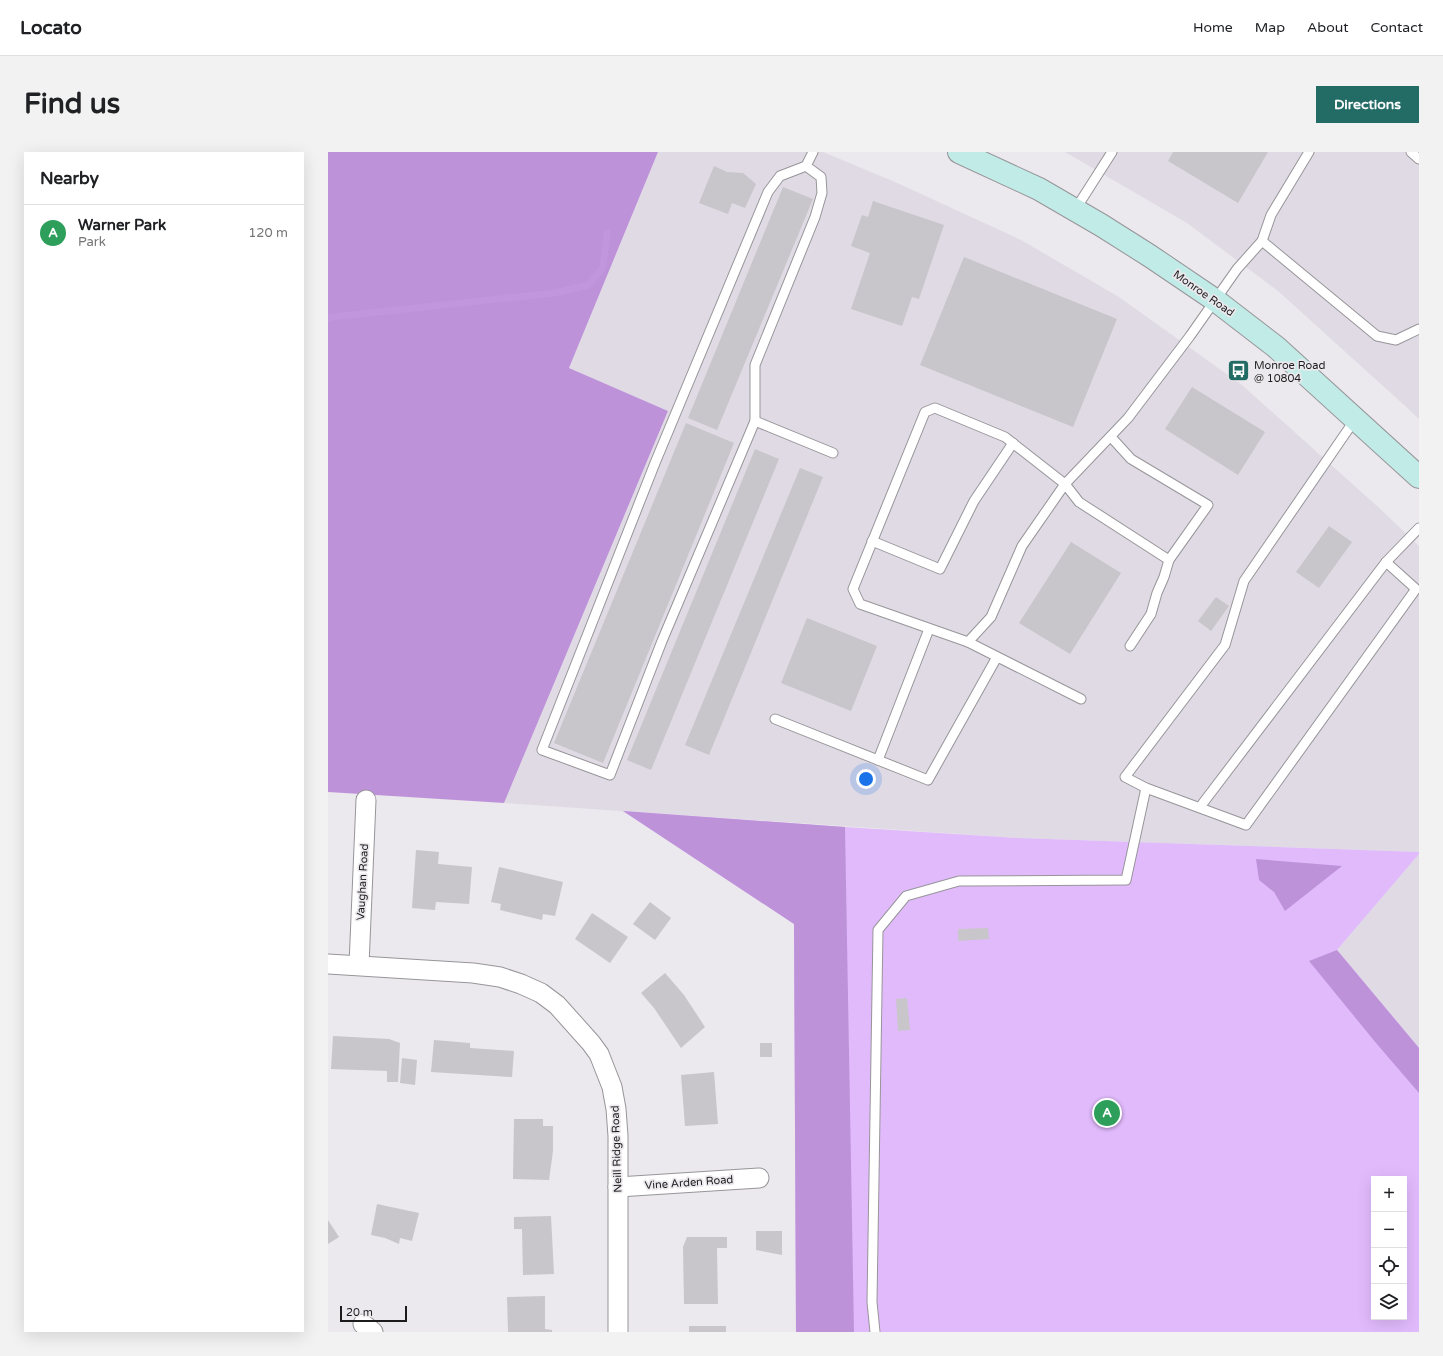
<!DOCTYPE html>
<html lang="en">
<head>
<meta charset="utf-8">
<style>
	:root { --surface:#fff; --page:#f2f2f2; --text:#202124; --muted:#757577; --line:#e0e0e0; --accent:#236c65 }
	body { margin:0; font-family:"Varela Round",sans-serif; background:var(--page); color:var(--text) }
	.controls { position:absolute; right:12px; bottom:12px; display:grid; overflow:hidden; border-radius:0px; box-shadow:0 4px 16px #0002 }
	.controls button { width:36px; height:36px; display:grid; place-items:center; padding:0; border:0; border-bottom:1px solid var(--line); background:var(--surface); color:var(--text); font:20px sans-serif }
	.scale { position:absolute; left:12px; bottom:10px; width:67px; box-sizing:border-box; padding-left:4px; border:2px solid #1d1c1d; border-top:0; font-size:11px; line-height:14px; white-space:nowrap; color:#1d1c1d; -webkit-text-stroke:3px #ebe9ed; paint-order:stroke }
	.you { position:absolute; left:538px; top:627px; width:14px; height:14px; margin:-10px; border:3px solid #fff; border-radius:50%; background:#1a73e8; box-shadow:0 0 0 6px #1a73e833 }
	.badge { display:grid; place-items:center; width:26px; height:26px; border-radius:50%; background:var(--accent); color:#fff; font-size:13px; font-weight:700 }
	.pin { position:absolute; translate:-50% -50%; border:2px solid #fff; box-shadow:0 1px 4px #0006 }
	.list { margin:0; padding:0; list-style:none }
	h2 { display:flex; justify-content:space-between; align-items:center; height:52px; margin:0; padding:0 16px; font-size:17px }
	h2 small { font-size:13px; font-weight:400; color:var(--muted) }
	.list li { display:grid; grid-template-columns:26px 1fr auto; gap:12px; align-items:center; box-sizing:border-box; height:56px; padding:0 16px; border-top:1px solid var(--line) }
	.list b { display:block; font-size:15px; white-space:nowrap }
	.list p { margin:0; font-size:13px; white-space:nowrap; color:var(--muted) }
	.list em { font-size:13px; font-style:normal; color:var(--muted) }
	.icon { flex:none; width:22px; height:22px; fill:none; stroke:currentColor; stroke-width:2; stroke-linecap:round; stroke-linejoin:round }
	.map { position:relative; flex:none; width:1091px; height:1180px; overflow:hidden; border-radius:0px }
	header { display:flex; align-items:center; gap:24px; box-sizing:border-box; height:56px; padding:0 20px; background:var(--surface); border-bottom:1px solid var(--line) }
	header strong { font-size:19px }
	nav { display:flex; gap:22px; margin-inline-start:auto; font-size:14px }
	.intro { display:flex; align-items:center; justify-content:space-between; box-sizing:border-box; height:96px; padding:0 24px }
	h1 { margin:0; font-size:28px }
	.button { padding:10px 18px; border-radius:0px; background:var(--accent); color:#fff; font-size:14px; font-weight:700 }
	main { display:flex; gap:24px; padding:0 24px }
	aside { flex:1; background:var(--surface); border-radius:0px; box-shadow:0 4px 16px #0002 }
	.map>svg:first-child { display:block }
	.built { fill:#e0dae5 }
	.green { fill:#e1bafc; fill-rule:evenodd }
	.forest { fill:#bd92d9 }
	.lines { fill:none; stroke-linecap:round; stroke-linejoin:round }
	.stream { stroke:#c196dd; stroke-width:7 }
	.building { fill:#c8c6ca }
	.service-casing { stroke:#979599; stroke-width:11 }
	.minor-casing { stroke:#979599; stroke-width:21 }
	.secondary-casing { stroke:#979599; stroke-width:24 }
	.service { stroke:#fff; stroke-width:9 }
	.minor { stroke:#fff; stroke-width:19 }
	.secondary { stroke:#c1ebe7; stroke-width:22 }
	.labels { text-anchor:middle; stroke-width:3.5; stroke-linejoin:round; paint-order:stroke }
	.street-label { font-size:11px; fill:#1d1c1d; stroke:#ebe9ed }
	.poi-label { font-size:11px; fill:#1d1c1d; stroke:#ebe9ed; text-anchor:start }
</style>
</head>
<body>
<header>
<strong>Locato</strong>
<nav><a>Home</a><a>Map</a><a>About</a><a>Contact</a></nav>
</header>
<div class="intro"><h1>Find us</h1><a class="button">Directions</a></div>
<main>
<aside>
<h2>Nearby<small></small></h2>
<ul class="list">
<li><span class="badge" style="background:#2e9e5b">A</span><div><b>Warner Park</b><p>Park</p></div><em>120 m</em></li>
</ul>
</aside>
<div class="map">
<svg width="1091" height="1180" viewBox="0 0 1091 1180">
	<rect width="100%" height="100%" fill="#ebe9ed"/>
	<g class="built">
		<path d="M330,0h165l72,30 126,58 98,57 123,88 135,121 42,40v306l-401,-14 -514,-35 164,-392 -99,-43z"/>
		<path d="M737,0h354v267l-15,-14 -126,-114 -91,-68z"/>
		<path d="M1091,702v194l-82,-98z"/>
	</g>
	<path class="green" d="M295,659l222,16 173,11 401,14v2l-82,96 82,98v284h-623l-2,-408zM1046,1027h30v138h-30z"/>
	<g class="forest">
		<path d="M0,0h330l-89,216 99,43 -164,392 -176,-11z"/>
		<path d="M295,659l222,16 9,505h-58l-2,-408z"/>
		<path d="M928,707l86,7 -57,45 -11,-19 -15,-12z"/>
		<path d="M1009,798l82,98v45l-43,-50 -67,-82z"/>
	</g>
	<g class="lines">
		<path class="stream" d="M0,167l4,-2 223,-24 33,-8 15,-18 4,-34"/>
	</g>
	<g class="building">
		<path d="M845,0h95l-30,51 -70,-42z"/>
		<path d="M386,14l13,6 16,1 13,11 -11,24 -13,-5 -4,11 -29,-11z"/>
		<path d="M455,35l30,12 -96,231 -29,-12z"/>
		<path d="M545,49l71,24 -25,74 -7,-2 -10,29 -51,-17 19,-56 -19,-7 11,-31 6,2z"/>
		<path d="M636,105l153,62 -44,108 -153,-62z"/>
		<path d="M864,235l73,45 -27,43 -73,-46z"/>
		<path d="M358,271l48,20 -131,320 -49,-20z"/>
		<path d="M427,297l24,10 -128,311 -24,-10z"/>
		<path d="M472,316l23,9 -114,278 -24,-10z"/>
		<path d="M1001,374l23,16 -33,46 -23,-16z"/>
		<path d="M743,390l50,31 -51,81 -51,-31z"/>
		<path d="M888,445l13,9 -18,25 -13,-10z"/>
		<path d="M479,466l70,28 -26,65 -70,-28z"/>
		<path d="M88,698l23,2 -1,12 34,3 -3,37 -33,-2 -1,8 -23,-2z"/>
		<path d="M171,715l64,15 -8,34 -12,-2 -1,6 -42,-10 1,-6 -10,-2z"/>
		<path d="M322,750l21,16 -16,22 -22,-16z"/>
		<path d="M264,761l36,24 -18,26 -35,-24z"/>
		<path d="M660,776l1,11 -31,2v-12z"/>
		<path d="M337,821l19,22 21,32 -24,21 -27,-40 -13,-15z"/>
		<path d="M579,846l3,32 -12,1 -2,-32z"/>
		<path d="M5,884l56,3 11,4 -2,39h-11v-11l-56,-2z"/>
		<path d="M106,888l36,3v5l44,3 -2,26 -81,-5z"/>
		<rect x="432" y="891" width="12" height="14"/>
		<path d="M74,906l15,2 -2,25 -15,-2z"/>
		<path d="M386,920l4,52 -33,2 -4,-51z"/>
		<path d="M186,967h29v7h10v25l-4,29 -36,-1z"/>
		<path d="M49,1052l42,9 -7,28 -12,-3 -1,6 -14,-6 -14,-3z"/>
		<path d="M223,1064l3,58 -31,1 -1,-46h-8v-12z"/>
		<path d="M0,1068l11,17 -11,7z"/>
		<path d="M428,1079h26v24l-26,-5z"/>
		<path d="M359,1085h40v11h-10l1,56h-34l-1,-57z"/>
		<path d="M217,1144v33l7,1v2h-44l-1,-35z"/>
		<rect x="361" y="1174" width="37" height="6"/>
	</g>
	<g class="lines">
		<defs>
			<g id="service">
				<path d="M485,0l-7,14 15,11 1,16 -7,24 -60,148v56l78,32"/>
				<path d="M1083,0l8,7"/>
				<path d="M747,58l37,-58"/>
				<path d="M934,89l115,95 19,4 23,-11"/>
				<path d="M1028,266l-112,163 -19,64 -100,132 21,11 100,37 170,-236 -30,-27 33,-34"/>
				<path d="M427,269l-93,220 -52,134 -68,-25 113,-287 113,-271 12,-16 26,-10"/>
				<path d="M783,285l20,22 77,46 -39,55 -5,17 -7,16 -6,21 -21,32"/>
				<path d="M544,389l68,28 34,-68 39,-58"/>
				<path d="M841,408l-90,-58 -14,-18 -60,-47 -70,-29 -10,4 -72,177 7,15 108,38 23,-25 31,-71 43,-62 63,-66 62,-82 47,-67 25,-28 9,-26 38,-63"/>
				<path d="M640,490l113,57"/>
				<path d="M447,567l153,61 69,-123"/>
				<path d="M550,608l51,-131"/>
				<path d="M872,655l186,-245"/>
				<path d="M547,1180l-3,-30 6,-372 28,-34 53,-15 167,-1 20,-92"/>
			</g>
			<g id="minor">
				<path d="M0,812l145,9 27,4 21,7 20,9 16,12 34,38 8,11 13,33 4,22 2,27v196"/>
				<path d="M31,813l7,-165"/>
				<path d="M290,1035l141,-9"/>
				<path d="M35,1172l10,8"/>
			</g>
			<path id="secondary" d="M631,0l80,37 62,36 49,31 65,44 61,47 143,130"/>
		</defs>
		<use href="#service" class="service-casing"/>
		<use href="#minor" class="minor-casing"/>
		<use href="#secondary" class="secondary-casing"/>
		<use href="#service" class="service"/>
		<use href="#minor" class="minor"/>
		<use href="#secondary" class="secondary"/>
	</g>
	<defs>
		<symbol id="bus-square" viewBox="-11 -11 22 22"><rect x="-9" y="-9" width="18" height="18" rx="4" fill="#236c65" stroke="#ebe9ed"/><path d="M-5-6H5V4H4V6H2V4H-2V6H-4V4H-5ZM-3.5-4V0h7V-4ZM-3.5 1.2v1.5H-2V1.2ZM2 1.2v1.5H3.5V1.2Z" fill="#fff"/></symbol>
	</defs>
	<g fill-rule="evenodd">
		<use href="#bus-square" x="898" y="206" width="25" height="25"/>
	</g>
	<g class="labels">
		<g class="street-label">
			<text transform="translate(876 141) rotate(35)" y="4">Monroe Road</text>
			<text transform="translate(34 730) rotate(-87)" y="4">Vaughan Road</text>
			<text transform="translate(288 997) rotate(-92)" y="4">Neill Ridge Road</text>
			<text transform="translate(361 1030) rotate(-4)" y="4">Vine Arden Road</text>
		</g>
		<g class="poi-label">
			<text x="926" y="217">Monroe Road<tspan x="926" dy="13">@ 10804</tspan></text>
		</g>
	</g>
</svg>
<div class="controls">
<button>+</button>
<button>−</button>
<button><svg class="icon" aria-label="locate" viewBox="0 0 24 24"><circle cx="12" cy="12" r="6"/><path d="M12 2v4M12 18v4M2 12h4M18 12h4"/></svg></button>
<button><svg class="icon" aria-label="layers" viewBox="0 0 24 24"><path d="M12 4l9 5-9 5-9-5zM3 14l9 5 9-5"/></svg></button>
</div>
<div class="scale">20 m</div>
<div class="you"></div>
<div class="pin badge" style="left:779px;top:961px;background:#2e9e5b">A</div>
</div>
</main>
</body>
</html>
